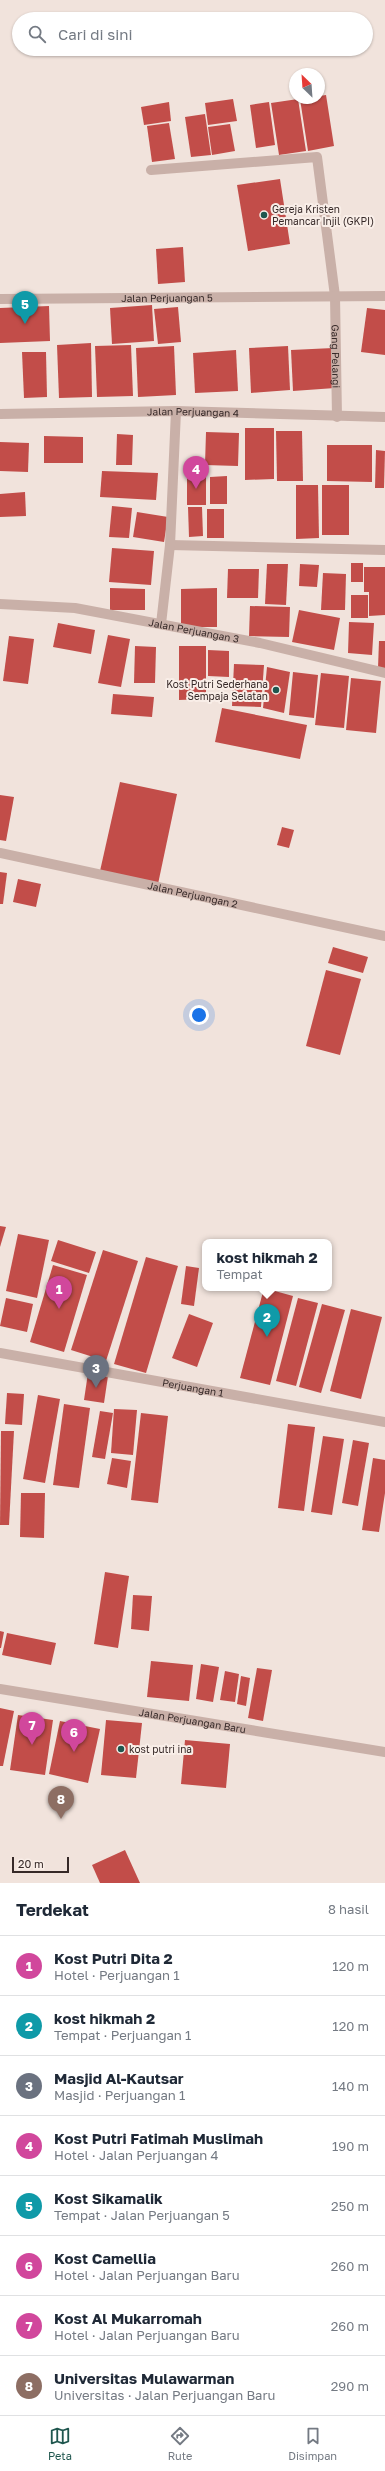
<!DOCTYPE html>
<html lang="id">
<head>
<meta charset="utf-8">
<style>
	:root { --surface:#fff; --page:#f2f2f3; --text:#1f2937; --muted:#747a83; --line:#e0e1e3; --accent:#1f564e }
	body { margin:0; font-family:"Golos Text",sans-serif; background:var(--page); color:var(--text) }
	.compass { position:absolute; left:289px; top:68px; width:36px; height:36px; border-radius:50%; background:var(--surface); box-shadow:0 1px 3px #0004; rotate:335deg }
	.scale { position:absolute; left:12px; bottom:10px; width:57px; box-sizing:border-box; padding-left:4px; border:2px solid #362928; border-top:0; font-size:11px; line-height:14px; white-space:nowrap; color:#362928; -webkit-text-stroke:3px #f9eee8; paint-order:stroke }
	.you { position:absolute; left:199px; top:1015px; width:14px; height:14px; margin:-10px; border:3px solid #fff; border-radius:50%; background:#1a73e8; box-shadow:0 0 0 6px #1a73e833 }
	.badge { display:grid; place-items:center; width:26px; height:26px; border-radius:50%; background:var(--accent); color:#fff; font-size:13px; font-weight:700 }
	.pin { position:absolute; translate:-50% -33px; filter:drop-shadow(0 1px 2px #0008) }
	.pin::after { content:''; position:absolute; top:21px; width:14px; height:12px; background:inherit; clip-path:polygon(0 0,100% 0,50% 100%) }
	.popup { position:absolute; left:202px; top:1239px; width:130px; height:52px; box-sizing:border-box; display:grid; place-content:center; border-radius:8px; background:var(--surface); filter:drop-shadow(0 1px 3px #0005); font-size:13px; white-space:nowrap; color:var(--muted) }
	.popup b { font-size:15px; color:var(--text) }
	.popup::after { content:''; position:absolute; left:50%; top:100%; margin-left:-8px; border:8px solid transparent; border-top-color:var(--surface) }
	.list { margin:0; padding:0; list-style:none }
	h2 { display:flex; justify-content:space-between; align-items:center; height:52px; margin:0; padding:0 16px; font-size:17px }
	h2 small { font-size:13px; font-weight:400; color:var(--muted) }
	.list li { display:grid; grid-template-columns:26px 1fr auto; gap:12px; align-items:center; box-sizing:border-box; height:60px; padding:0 16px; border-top:1px solid var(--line) }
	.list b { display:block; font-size:15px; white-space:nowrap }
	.list p { margin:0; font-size:13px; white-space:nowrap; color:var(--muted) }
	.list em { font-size:13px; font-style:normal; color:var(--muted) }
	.icon { flex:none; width:22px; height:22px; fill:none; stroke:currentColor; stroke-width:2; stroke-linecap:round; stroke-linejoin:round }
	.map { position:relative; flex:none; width:385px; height:1883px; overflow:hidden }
	.search { position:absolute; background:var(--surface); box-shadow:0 1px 3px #0004; left:12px; right:12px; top:12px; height:44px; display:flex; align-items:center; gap:10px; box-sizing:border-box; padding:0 14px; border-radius:22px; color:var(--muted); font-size:15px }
	.sheet { height:532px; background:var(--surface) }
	nav { display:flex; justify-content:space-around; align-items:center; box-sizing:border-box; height:56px; border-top:1px solid var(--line); background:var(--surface); font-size:11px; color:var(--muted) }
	nav a { display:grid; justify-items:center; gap:2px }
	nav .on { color:var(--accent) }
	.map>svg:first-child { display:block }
	.building { fill:#c24d49 }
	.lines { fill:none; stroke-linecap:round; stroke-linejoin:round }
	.street { stroke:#c9b0a8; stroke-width:10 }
	.poi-dot { fill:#1f564e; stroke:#f9eee8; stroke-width:1.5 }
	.labels { text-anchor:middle; stroke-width:4; stroke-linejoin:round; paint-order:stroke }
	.poi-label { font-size:10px; fill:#362928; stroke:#f9eee8; text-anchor:start }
	.street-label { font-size:10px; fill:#362928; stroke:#f9eee8 }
</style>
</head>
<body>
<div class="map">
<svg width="385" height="1883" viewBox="0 0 385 1883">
	<rect width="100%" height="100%" fill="#f1e3dc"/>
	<g class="building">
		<path d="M326,95l8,51 -26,5 -8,-52z"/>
		<path d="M233,99l4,22 -29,4 -3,-22z"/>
		<path d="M298,99l8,52 -27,4 -8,-52z"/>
		<path d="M169,102l2,19 -27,4 -3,-18z"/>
		<path d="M269,102l6,43 -19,3 -6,-43z"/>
		<path d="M205,114l6,41 -20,2 -6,-40z"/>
		<path d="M169,123l6,36 -23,3 -5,-36z"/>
		<path d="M230,124l5,27 -23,4 -4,-28z"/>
		<path d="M280,179l10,65 -42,7 -11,-66z"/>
		<path d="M183,247l2,35 -27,2 -2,-35z"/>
		<path d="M152,305l2,36 -42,3 -2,-36z"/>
		<path d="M49,306l1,35 -50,2v-35z"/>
		<path d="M178,307l3,35 -23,2 -4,-35z"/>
		<path d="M367,308l18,2v45l-24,-3z"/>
		<path d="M91,343l1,54 -33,1 -2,-53z"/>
		<path d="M131,345l2,51 -36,1 -2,-51z"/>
		<path d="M174,346l2,49 -38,2 -2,-49z"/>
		<path d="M288,346l2,44 -39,3 -2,-45z"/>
		<path d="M333,348l2,40 -42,3 -2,-41z"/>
		<path d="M236,350l2,41 -43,2 -2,-40z"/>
		<path d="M22,352h24l1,45 -23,1z"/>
		<path d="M245,428h29v51l-29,1z"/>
		<path d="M276,431h26l1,50h-26z"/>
		<path d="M206,432l33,1 -1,33 -33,-1z"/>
		<path d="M117,434l16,1 -1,30h-16z"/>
		<path d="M44,436l39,1v26h-39z"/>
		<path d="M0,442l29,1 -1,29 -28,-1z"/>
		<path d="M327,445h45v37l-45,-1z"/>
		<path d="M376,450l9,1 -1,37h-9z"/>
		<path d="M102,471l56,2 -2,27 -56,-3z"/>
		<rect x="187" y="474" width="19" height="31"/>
		<path d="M227,476v28h-17v-27z"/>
		<path d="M296,485h22l1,53 -23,1z"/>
		<rect x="322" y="485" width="27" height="50"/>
		<path d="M25,492l1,24 -26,1v-23z"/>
		<path d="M112,506l20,2 -3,30 -20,-1z"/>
		<path d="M188,507h14l1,29 -14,1z"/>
		<rect x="207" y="509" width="17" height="29"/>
		<path d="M137,512l31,5 -4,25 -31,-5z"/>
		<path d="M112,548l42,3 -3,34 -42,-3z"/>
		<rect x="351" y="563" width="12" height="19"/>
		<path d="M267,564h21l-2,41 -21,-1z"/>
		<path d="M300,564l19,1 -2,22 -18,-1z"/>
		<path d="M364,567h21v48l-16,1v-24h-5z"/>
		<path d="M228,569h31l-1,29h-31z"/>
		<path d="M323,573l23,1 -1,36h-24z"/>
		<path d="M110,588l35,1v21h-35z"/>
		<path d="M217,588v39h-36v-38z"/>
		<rect x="351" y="595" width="17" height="23"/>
		<path d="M250,606l40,1 -1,30 -40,-1z"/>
		<path d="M299,610l41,8 -6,32 -42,-8z"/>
		<path d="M349,622l25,1 -2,32 -24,-2z"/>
		<path d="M58,623l37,7 -4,24 -38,-7z"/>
		<path d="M108,635l22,4 -9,48 -23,-4z"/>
		<path d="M9,636l25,3 -6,45 -25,-3z"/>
		<path d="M379,641h6v27h-7z"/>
		<path d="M135,646l21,1 -1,36h-21z"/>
		<path d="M179,646h27v53l-27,1z"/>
		<path d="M208,650l21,1v26l-21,-1z"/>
		<path d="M234,664l30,1 -3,42 -29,-1z"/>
		<path d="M267,667l23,5 -6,41 -21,-5z"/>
		<path d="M293,672l25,3 -4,43 -25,-3z"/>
		<path d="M321,673l28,3 -5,52 -29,-3z"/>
		<path d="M351,678l30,3 -5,52 -30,-3z"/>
		<path d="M113,694l41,3 -2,20 -41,-3z"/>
		<path d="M222,708l85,17 -7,34 -85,-17z"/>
		<path d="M120,782l57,12 -19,90 -58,-13z"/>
		<path d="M0,795l14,2 -8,44 -6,-1z"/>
		<path d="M282,827l12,3 -5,18 -12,-3z"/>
		<path d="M0,872l7,1 -4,31h-3z"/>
		<path d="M18,879l23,5 -5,23 -23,-5z"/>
		<path d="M333,947l35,10 -5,16 -35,-10z"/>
		<path d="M326,970l35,9 -21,76 -34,-9z"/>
		<path d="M0,1226l6,1 -6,20z"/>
		<path d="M18,1234l31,6 -12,58 -31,-7z"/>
		<path d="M58,1240l38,12 -7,21 -38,-12z"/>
		<path d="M103,1250l35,11 -32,100 -35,-11z"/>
		<path d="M146,1257l32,9 -32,107 -32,-9z"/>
		<path d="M53,1265l34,10 -23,77 -34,-10z"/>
		<path d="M186,1266l13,2 -5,38 -13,-2z"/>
		<path d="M264,1288l29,8 -23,89 -30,-7z"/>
		<path d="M6,1298l27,6 -6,28 -27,-6z"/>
		<path d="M298,1298l20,5 -22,83 -20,-5z"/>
		<path d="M322,1304l23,6 -24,83 -22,-6z"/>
		<path d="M351,1309l31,8 -21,82 -31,-8z"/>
		<path d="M189,1314l24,9 -16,44 -25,-9z"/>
		<path d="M88,1373l20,3 -4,27 -20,-3z"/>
		<path d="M7,1393l17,1 -2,31 -17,-1z"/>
		<path d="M38,1395l22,4 -15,84 -22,-4z"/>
		<path d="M64,1404l26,4 -11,80 -26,-3z"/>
		<path d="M114,1409l23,1 -4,45 -22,-2z"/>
		<path d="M100,1411l13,2 -8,46 -13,-2z"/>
		<path d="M141,1413l27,3 -10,87 -27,-3z"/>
		<path d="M288,1424l27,3 -11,84 -26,-3z"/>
		<path d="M1,1431h13l-5,94h-9z"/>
		<path d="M323,1436l21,3 -12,76 -21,-3z"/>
		<path d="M353,1440l16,3 -11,63 -16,-3z"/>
		<path d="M112,1458l19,3 -4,27 -20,-4z"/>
		<path d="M373,1458l12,2v33l-6,39 -17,-2z"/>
		<path d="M21,1493h24l-1,45 -24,-1z"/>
		<path d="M105,1572l24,4 -11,72 -24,-4z"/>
		<path d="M133,1595l19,1 -3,35 -18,-2z"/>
		<path d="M0,1631l4,1 -3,16h-1z"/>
		<path d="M7,1633l49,10 -5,22 -49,-10z"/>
		<path d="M151,1661l42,4 -4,36 -42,-4z"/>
		<path d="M201,1664l18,3 -6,35 -17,-3z"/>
		<path d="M257,1668l15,2 -9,51 -15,-3z"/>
		<path d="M225,1671l14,3 -4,28 -15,-2z"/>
		<path d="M241,1676l9,2 -4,28 -9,-2z"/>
		<path d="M0,1708l14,3 -11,55h-3z"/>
		<path d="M18,1715l35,5 -8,55 -35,-5z"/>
		<path d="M106,1720l36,3 -6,55 -35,-3z"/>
		<path d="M60,1721l40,8 -12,54 -39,-9z"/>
		<path d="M185,1740l45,4 -4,44 -45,-4z"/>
		<path d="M125,1850l15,33h-40l-8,-18z"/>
	</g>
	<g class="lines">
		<g class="street">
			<path id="s1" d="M151,170l166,-13 18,139 2,121"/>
			<path id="s2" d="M0,299l385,-3"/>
			<path id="s3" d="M0,414l176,-3 209,6"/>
			<path d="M170,545l215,5"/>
			<path id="s4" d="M0,604l75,4 185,35 125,30"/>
			<path d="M161,624l9,-79 6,-134"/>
			<path id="s5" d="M0,853l385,83"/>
			<path id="s6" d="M0,1353l385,69"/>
			<path id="s7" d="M0,1689l385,63"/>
		</g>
	</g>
	<g class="poi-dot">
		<circle cx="264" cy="215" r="4"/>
		<circle cx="276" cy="690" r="4"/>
		<circle cx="121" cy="1749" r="4"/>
	</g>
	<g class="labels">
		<g class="poi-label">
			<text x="272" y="213">Gereja Kristen<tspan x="272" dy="12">Pemancar Injil (GKPI)</tspan></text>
			<text x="268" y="688" text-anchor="end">Kost Putri Sederhana<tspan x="268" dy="12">Sempaja Selatan</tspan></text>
			<text x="129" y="1753">kost putri ina</text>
		</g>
		<g class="street-label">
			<text dy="4" stroke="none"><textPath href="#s2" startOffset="167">Jalan Perjuangan 5</textPath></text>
			<text dy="4" stroke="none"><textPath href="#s1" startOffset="367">Gang Pelangi</textPath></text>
			<text dy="4" stroke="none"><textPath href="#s3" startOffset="193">Jalan Perjuangan 4</textPath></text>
			<text dy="4" stroke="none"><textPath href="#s4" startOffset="196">Jalan Perjuangan 3</textPath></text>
			<text dy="4" stroke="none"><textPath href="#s5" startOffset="197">Jalan Perjuangan 2</textPath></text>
			<text dy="4" stroke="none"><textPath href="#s6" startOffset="196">Perjuangan 1</textPath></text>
			<text dy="4" stroke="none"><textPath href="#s7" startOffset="195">Jalan Perjuangan Baru</textPath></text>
		</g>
	</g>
</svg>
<svg class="compass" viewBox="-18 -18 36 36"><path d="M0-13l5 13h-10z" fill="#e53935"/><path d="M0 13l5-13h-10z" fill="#747a83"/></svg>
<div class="scale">20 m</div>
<div class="you"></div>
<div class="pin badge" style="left:59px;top:1309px;background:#d1479c">1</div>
<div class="pin badge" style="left:267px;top:1337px;background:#0f9aa8">2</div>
<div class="popup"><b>kost hikmah 2</b>Tempat</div>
<div class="pin badge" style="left:96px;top:1388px;background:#6b7280">3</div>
<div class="pin badge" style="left:196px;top:489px;background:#d1479c">4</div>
<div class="pin badge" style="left:25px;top:324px;background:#0f9aa8">5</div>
<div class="pin badge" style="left:74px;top:1752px;background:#d1479c">6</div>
<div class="pin badge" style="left:32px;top:1745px;background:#d1479c">7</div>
<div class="pin badge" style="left:61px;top:1819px;background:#8d6e63">8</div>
<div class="search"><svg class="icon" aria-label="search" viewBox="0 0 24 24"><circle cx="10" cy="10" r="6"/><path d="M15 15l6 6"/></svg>Cari di sini</div>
</div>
<section class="sheet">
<h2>Terdekat<small>8 hasil</small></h2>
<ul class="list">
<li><span class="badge" style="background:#d1479c">1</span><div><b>Kost Putri Dita 2</b><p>Hotel · Perjuangan 1</p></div><em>120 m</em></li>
<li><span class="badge" style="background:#0f9aa8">2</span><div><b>kost hikmah 2</b><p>Tempat · Perjuangan 1</p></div><em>120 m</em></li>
<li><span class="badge" style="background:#6b7280">3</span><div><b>Masjid Al-Kautsar</b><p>Masjid · Perjuangan 1</p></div><em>140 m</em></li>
<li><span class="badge" style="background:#d1479c">4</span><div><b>Kost Putri Fatimah Muslimah</b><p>Hotel · Jalan Perjuangan 4</p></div><em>190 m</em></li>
<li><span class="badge" style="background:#0f9aa8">5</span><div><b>Kost Sikamalik</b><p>Tempat · Jalan Perjuangan 5</p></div><em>250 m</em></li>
<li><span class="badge" style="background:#d1479c">6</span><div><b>Kost Camellia</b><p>Hotel · Jalan Perjuangan Baru</p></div><em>260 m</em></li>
<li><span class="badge" style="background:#d1479c">7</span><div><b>Kost Al Mukarromah</b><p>Hotel · Jalan Perjuangan Baru</p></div><em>260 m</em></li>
<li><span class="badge" style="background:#8d6e63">8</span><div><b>Universitas Mulawarman</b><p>Universitas · Jalan Perjuangan Baru</p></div><em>290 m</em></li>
</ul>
</section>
<nav>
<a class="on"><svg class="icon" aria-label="map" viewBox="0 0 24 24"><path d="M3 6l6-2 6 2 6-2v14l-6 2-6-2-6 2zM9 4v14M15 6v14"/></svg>Peta</a>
<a><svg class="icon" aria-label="directions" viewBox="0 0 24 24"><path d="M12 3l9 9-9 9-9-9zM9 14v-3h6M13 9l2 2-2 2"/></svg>Rute</a>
<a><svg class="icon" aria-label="saved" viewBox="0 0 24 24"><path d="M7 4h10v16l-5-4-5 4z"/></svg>Disimpan</a>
</nav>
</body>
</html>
